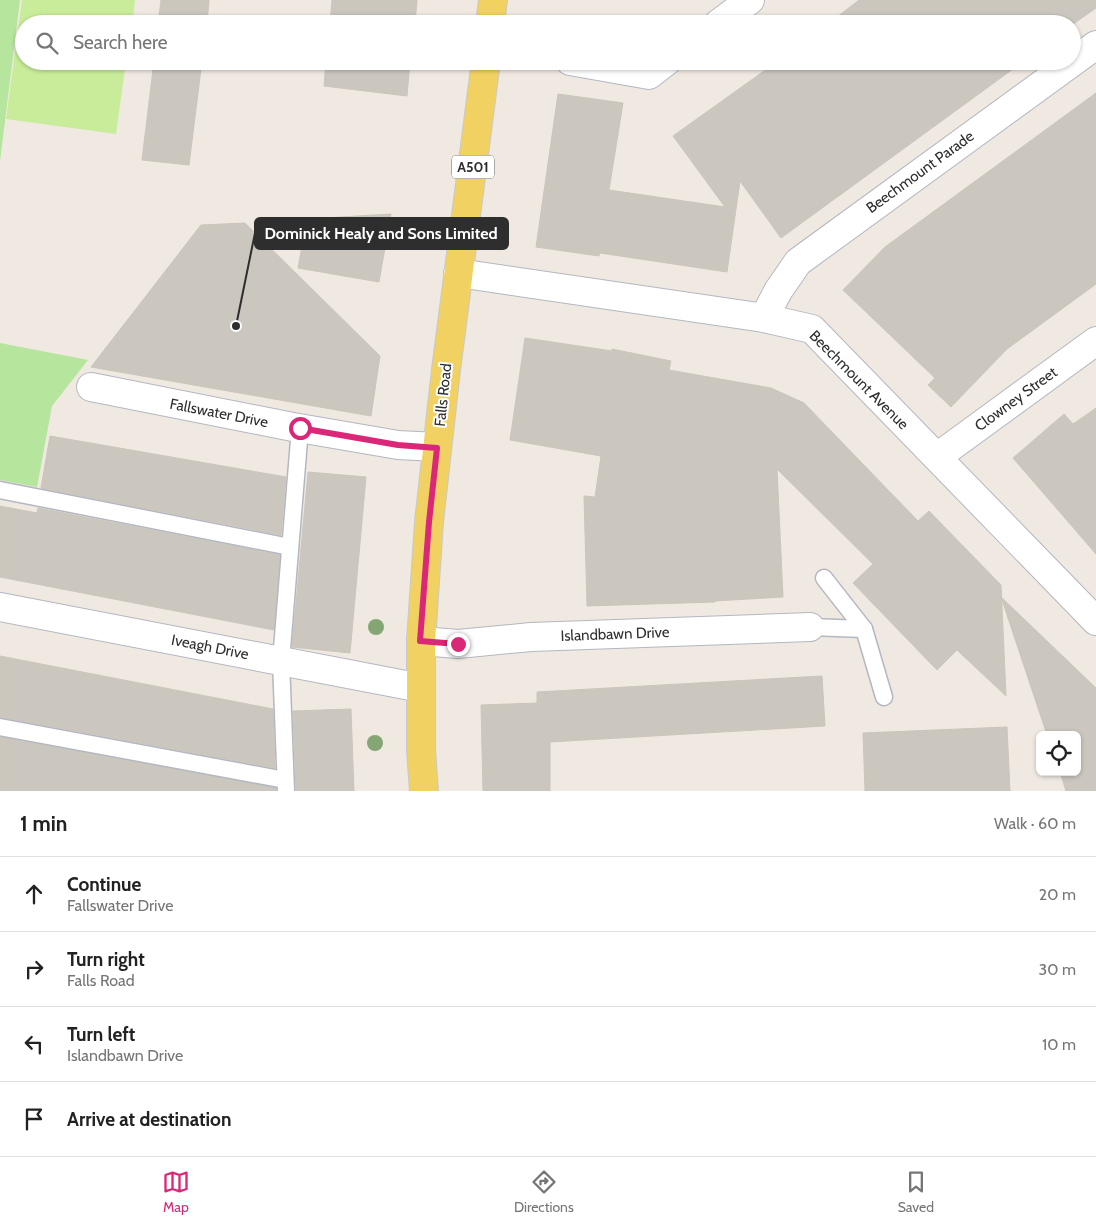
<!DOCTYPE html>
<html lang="en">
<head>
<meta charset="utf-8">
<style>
	:root { --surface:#fff; --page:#f6f6f6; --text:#222; --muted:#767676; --line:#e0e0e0; --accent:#db2777 }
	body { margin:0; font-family:Cabin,sans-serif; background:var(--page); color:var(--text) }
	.controls { position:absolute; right:15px; bottom:15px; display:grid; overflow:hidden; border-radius:8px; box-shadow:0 1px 4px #0004 }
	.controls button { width:45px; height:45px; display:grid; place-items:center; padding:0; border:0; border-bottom:1px solid var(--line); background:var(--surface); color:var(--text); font:25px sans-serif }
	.stop { position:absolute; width:15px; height:15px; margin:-11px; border:4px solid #db2777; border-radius:50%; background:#fff }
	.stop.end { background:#db2777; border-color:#fff; box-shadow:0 1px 5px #0008 }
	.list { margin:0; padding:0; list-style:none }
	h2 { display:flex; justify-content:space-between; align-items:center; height:65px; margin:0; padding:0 20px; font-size:21px }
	h2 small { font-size:16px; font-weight:400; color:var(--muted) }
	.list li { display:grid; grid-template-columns:32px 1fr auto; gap:15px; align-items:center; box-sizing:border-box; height:75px; padding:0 20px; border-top:1px solid var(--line) }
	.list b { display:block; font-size:19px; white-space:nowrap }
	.list p { margin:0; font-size:16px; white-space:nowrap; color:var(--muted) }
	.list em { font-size:16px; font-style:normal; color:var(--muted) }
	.icon { flex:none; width:28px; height:28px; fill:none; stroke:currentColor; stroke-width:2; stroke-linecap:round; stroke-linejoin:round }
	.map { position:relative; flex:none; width:1096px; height:791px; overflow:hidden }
	.search { position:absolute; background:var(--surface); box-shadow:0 1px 4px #0004; left:15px; right:15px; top:15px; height:55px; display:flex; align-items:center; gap:12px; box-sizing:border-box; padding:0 18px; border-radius:28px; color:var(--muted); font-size:19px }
	.sheet { height:365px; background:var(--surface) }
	nav { display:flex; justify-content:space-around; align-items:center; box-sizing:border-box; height:70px; border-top:1px solid var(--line); background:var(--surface); font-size:14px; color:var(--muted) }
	nav a { display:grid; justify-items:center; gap:2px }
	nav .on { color:var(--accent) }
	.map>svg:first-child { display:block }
	.green { fill:#b6e59e }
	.pitch { fill:#c9ec9a }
	.building { fill:#cbc7bf; stroke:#cbc5ba }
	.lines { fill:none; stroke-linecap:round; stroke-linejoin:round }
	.lane-casing { stroke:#b4b7c1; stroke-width:19 }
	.street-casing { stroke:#b4b7c1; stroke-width:30 }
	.primary-casing { stroke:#c9c9c9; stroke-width:30 }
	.lane { stroke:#fff; stroke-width:16 }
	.street { stroke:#fff; stroke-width:28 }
	.primary { stroke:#f2d163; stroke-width:28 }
	.tree { fill:#84a574 }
	.route { stroke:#db2777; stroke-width:6 }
	.labels { text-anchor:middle; stroke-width:4; stroke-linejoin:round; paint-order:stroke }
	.shield { fill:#fff; stroke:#6d6d6d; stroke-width:1 }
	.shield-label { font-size:14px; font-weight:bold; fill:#2e2e2e }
	.street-label { font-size:15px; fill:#2e2e2e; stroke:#fff }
	.leader { fill:none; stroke:#2e2e2e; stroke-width:2 }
	.callout-dot { fill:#2e2e2e; stroke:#fff; stroke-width:2 }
	.callout { fill:#2e2e2e; stroke:#2e2e2e; stroke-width:2 }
	.callout-label { font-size:16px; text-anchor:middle; font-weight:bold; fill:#fff }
</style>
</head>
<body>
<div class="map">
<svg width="1096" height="791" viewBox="0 0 1096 791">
	<rect width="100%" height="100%" fill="#efe9e1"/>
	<g class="green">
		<path d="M0,0h20l-20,161z"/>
		<path d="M0,343l88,17 -36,46 -15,81 -37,-7z"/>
	</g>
	<path class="pitch" d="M22,0h113l-3,24h-108v37h102l-10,73 -110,-15z"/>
	<g class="building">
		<path d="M161,0h48l-2,24h-49z"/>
		<path d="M332,0h85l-2,24h-85z"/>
		<path d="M859,0h237v8l-24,17v-1h-244z"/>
		<path d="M154,61h48l-13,104 -47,-5z"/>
		<path d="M326,61h84l-3,35 -83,-10z"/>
		<path d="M778,61h246l-243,177 -41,-57 -13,91 -127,-19 -1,3 -63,-9 22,-153 65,9 -14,87 116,17 -52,-71z"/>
		<path d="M1096,93v191l-89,65 -56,58 -23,-22 7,-7 -92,-88 42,-43z"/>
		<path d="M391,214l-12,68 -81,-14 9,-49z"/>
		<path d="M245,223l135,133 -9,60 -280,-49 110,-142z"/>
		<path d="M525,338l87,13v-2l59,12 -2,9 102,18 33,15 114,118 11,-10 72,74 5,111 -49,-46 -20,20 -84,-87 20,-19 -96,-95 6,128 -68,4v1l-128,4 -3,-110 11,1 6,-41 -91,-16z"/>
		<path d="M1096,408v146l-83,-96 51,-44 9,10z"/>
		<path d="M50,436l236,41 -5,58 -240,-47z"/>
		<path d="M308,472l58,5 -16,176 -58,-6z"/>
		<path d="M0,506l37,7 1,-5 242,47 -6,75 -274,-53z"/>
		<path d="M1001,597l95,91v103h-30l-6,-19h17v-37h-30z"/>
		<path d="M0,656l273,53 2,59 -275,-51z"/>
		<path d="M822,676l3,50 -275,16v49h-67l-2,-86 56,-2v-11z"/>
		<path d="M351,709l3,82h-58l-3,-80z"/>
		<path d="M1007,727l3,64h-145l-2,-58z"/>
		<path d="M0,737l276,51v3h-276z"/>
	</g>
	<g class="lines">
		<defs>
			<g id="lane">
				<path d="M0,490l290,57"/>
				<path d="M824,578l40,51 20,68"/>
				<path d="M810,627l54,2"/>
				<path d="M0,727l285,53"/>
				<path d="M286,791l-5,-130 19,-233"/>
			</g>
			<g id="street">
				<path d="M718,24l32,-24"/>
				<path d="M570,61l79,14 18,-14"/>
				<path d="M458,273l306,45 48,11 284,292"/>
				<path d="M764,318l14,-27 20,-29 298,-217"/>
				<path d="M91,387l202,40 105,18 39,2"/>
				<path d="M937,457l159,-116"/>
				<path d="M0,607l421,81"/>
				<path d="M421,641l37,3 73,-7 279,-10"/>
			</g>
			<g id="primary">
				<path d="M490,24l3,-24"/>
				<path d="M424,791l-3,-41v-109l8,-119 17,-152 40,-309"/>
			</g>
		</defs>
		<use href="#lane" class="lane-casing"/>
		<use href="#street" class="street-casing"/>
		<use href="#primary" class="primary-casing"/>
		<use href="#lane" class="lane"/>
		<use href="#street" class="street"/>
		<use href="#primary" class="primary"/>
	</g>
	<g class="tree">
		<circle cx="376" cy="627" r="8"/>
		<circle cx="375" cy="743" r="8"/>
	</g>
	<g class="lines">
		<path class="route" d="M300,428l98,17 39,3 -8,74 -9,119 38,3"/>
	</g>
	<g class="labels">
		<rect class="shield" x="452" y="155.5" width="42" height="23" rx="4"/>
		<g class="shield-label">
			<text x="473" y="172">A501</text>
		</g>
		<g class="street-label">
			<text transform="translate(920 172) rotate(-36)" y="5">Beechmount Parade</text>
			<text transform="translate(859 380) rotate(45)" y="5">Beechmount Avenue</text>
			<text transform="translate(443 395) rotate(-84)" y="5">Falls Road</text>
			<text transform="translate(1016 399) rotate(-36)" y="5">Clowney Street</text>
			<text transform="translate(219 413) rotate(11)" y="5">Fallswater Drive</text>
			<text transform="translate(615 634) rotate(-2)" y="5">Islandbawn Drive</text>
			<text transform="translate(210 647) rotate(11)" y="5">Iveagh Drive</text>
		</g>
	</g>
	<path class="leader" d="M236 326L255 233"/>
	<circle class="callout-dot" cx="236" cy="326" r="5"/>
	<rect class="callout" x="255" y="218" width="253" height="31" rx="5"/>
	<g class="callout-label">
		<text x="381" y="239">Dominick Healy and Sons Limited</text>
	</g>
</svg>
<div class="controls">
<button><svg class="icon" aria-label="locate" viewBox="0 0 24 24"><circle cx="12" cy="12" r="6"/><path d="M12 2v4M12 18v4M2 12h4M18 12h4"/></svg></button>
</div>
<div class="stop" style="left:300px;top:428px"></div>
<div class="stop end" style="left:458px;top:644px"></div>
<div class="search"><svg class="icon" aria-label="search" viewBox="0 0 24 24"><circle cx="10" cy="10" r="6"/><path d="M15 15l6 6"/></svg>Search here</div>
</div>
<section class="sheet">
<h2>1 min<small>Walk · 60 m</small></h2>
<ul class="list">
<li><svg class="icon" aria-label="ahead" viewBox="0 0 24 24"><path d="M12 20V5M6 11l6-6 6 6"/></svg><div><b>Continue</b><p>Fallswater Drive</p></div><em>20 m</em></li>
<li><svg class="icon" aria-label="right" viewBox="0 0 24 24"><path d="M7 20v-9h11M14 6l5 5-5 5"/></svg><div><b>Turn right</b><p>Falls Road</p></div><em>30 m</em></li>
<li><svg class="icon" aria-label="left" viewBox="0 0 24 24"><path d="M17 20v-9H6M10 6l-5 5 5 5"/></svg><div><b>Turn left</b><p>Islandbawn Drive</p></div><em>10 m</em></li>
<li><svg class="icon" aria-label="arrive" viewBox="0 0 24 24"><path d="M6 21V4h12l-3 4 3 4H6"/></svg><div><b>Arrive at destination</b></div></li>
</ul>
</section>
<nav>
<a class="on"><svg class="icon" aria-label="map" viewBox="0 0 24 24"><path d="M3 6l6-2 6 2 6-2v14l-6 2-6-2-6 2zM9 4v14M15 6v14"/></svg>Map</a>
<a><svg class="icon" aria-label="directions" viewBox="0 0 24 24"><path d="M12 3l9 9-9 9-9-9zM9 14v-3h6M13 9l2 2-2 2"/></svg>Directions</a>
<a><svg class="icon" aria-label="saved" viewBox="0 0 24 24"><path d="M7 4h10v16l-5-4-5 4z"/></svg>Saved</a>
</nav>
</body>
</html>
